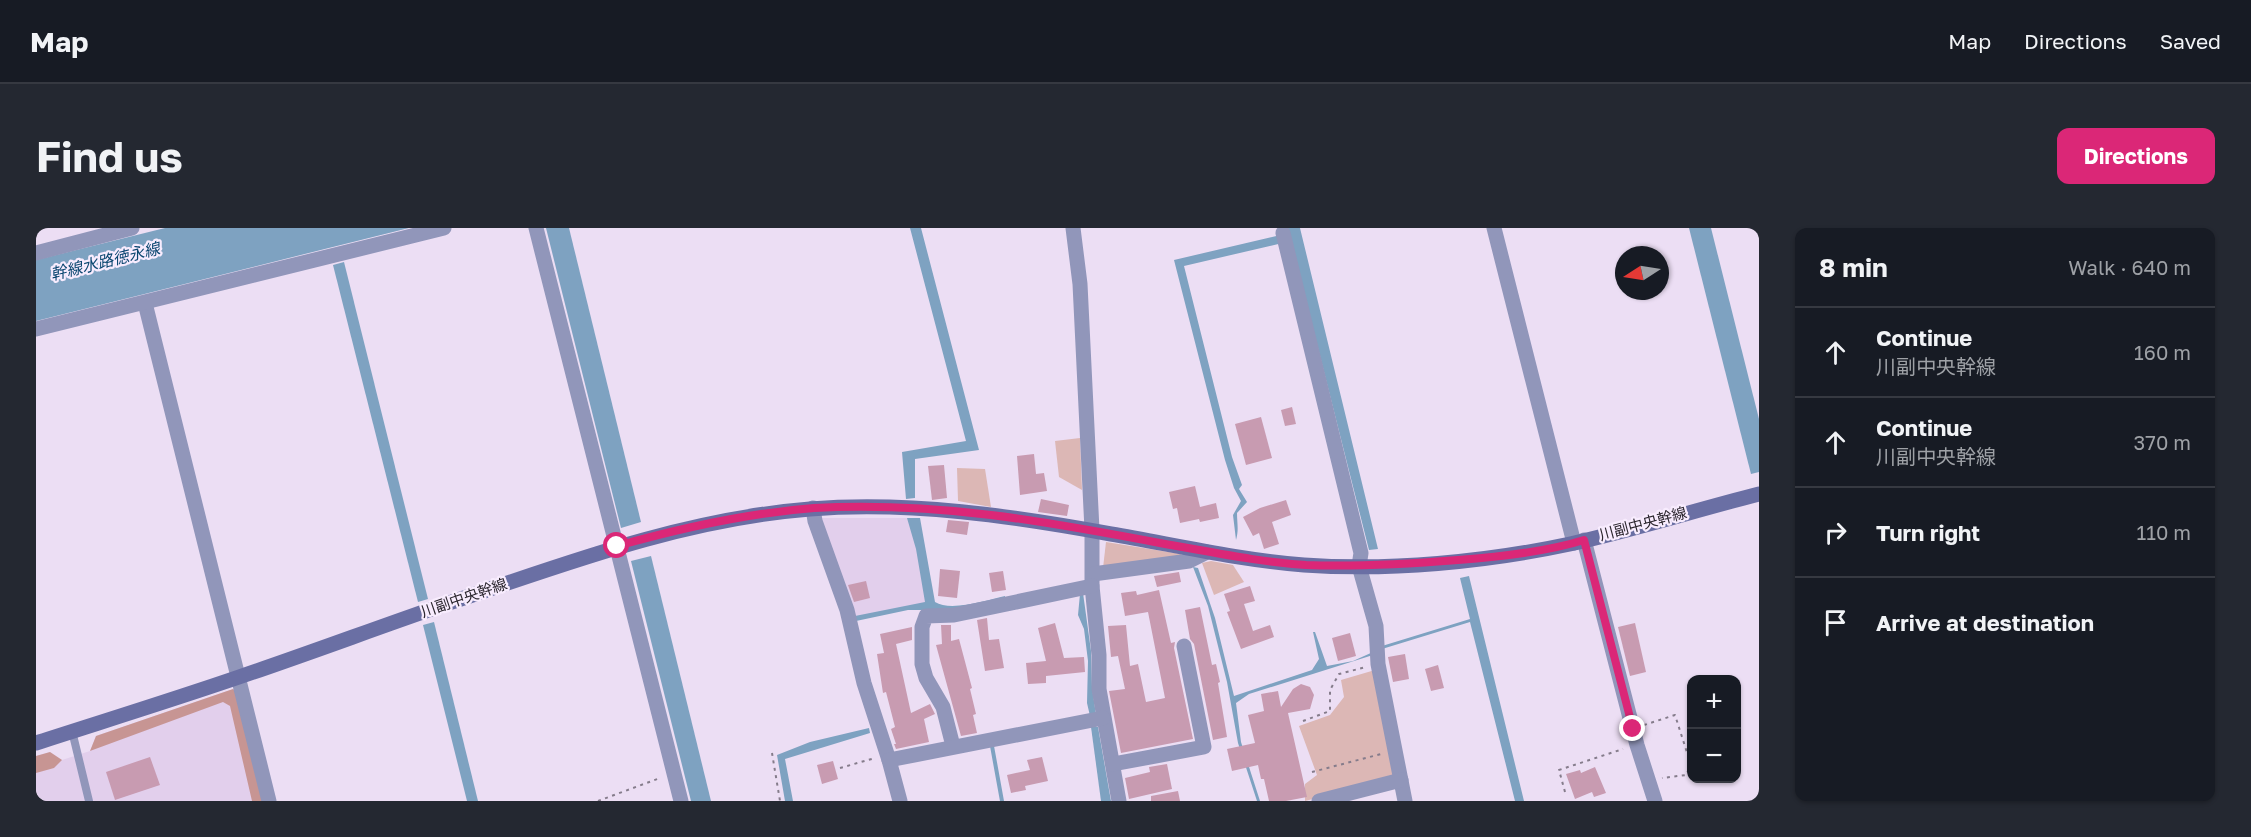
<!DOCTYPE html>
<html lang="en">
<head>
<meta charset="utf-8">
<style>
	:root { --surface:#171b24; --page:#242831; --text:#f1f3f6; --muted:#9ea1a6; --line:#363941; --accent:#db2777 }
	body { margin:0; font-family:"Golos Text","Noto Sans JP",sans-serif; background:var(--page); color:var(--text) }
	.controls { position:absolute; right:18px; bottom:18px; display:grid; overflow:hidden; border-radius:12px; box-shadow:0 2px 4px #0004 }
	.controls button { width:54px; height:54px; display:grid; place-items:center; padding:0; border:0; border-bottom:2px solid var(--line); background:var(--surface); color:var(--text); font:30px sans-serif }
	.compass { position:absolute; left:1579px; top:18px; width:54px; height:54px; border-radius:50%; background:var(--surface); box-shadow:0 2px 4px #0004; rotate:258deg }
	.stop { position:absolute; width:18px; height:18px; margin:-14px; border:4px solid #db2777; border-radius:50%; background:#fff }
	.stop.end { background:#db2777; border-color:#fff; box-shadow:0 2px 6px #0008 }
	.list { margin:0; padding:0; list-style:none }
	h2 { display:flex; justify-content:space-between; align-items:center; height:78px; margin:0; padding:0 24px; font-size:26px }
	h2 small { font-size:20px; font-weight:400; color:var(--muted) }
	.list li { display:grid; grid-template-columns:39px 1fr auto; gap:18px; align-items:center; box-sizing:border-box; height:90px; padding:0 24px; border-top:2px solid var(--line) }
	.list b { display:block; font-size:22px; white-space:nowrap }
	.list p { margin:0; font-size:20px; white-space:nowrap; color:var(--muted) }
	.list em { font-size:20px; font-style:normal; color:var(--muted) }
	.icon { flex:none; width:33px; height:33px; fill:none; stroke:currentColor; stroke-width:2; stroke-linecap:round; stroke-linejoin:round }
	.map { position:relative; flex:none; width:1723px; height:573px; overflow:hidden; border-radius:12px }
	header { display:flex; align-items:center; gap:36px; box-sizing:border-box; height:84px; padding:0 30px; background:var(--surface); border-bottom:2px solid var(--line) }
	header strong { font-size:28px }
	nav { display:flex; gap:33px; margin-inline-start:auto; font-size:21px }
	.intro { display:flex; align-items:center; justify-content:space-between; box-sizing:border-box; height:144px; padding:0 36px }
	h1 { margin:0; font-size:42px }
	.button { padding:15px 27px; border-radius:12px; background:var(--accent); color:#fff; font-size:21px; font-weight:700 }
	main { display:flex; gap:36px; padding:0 36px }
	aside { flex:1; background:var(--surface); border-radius:12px; box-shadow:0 2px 4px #0004 }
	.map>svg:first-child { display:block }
	.built { fill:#e2cfec }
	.green { fill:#dcb7b5 }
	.forest { fill:#c79593 }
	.water { fill:#7ea2c1 }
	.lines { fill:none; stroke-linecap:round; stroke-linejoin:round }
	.stream { stroke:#7ea2c1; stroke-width:4 }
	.building { fill:#c89bb1 }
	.path { stroke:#857c8b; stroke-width:2; stroke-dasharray:3 4.5; stroke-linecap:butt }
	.lane { stroke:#9196ba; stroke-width:8 }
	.street { stroke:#9196ba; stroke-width:15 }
	.secondary { stroke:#6a6fa4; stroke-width:15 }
	.route { stroke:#db2777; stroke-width:8 }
	.labels { text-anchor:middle; stroke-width:4.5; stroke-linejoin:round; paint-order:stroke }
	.street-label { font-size:15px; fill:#2b262e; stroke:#f8ecfe }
	.water-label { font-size:16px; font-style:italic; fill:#0a4670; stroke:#f8ecfe }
</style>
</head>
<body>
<header>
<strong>Map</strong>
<nav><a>Map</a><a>Directions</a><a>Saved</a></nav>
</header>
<div class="intro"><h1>Find us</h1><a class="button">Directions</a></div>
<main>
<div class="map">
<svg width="1723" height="573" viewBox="0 0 1723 573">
	<rect width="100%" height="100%" fill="#ecdef4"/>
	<g class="built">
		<path d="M782,290h98l14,85 -76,17z"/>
		<path d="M197,461l31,112h-228v-45l14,-4 12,8 28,-9 6,-15z"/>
	</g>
	<g class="green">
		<path d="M1044,210l2,52 -23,-13 -4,-36z"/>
		<path d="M921,240l28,1 6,38 -33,-6z"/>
		<path d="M1070,314l75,12 2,5 -80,9z"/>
		<path d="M1175,333l22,4 11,17 -30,13 -12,-32z"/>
		<path d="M1339,442l22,108 -92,23v-17l12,-9 -18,-49 31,-11 14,-18 -3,-17z"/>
	</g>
	<g class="forest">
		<path d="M197,461l4,3 27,109h-12l-22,-95 -7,-4 -133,49 6,-15z"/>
		<path d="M14,524l12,8 -8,8 -18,5v-17z"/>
	</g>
	<g class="water">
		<path d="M129,0h244l-373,93v-61z"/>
		<path d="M510,0h23l72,294 -20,6z"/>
		<path d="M874,0h11l58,222 -64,9v39l-9,1 -4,-47 64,-11z"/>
		<path d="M1252,0h12l78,321 -9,1 -78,-309 -107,25 48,191 10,28 -3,4 8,13 -10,11c0,10 2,17 -1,27l-3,-25 8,-14 -7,-13 -9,-28 -51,-200 115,-27z"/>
		<path d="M1653,0h22l48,191v53l-8,2z"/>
		<path d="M308,34l84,337 -10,3 -85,-337z"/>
		<path d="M871,290h13l15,84c16,10 52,-2 70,-6v5l-50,9h-47l-52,11 -1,-5 70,-14 -9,-53z"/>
		<path d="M615,328l60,245h-20l-60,-240z"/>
		<path d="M1157,339l5,1 17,50 19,78 78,-26 7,-11 -6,-27h2l12,34 26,-5 20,-9v3l-124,39 -13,9 5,39 19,59h-3l-19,-58 -11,-61 -19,-76z"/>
		<path d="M1433,348l55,225h-9l-45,-179 -88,27v-3l88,-27 -10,-41z"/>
		<path d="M1047,365l8,58 1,36 4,28 -6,1 -3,-13 1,-42 -4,-32 -6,-14 2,-21z"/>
		<path d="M398,394l44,179h-11l-44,-176z"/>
		<path d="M1055,499h7l13,74h-10z"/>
		<path d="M833,500l1,5 -85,26 8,42h-8l-8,-46 33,-13z"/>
	</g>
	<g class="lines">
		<path class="stream" d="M956,518l10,55"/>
	</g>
	<g class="building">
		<path d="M1256,179l4,17 -11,2 -4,-16z"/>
		<path d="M1225,189l11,41 -26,7 -11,-41z"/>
		<path d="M998,226l2,20 8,-1 3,18 -27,4 -3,-39z"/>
		<path d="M908,237l3,33 -15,2 -4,-34z"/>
		<path d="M1159,258l5,21 16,-4 3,15 -19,4 -1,-3 -19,4 -3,-15 -4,1 -4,-17z"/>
		<path d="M1005,271l28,6 -2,11 -29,-4z"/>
		<path d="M1250,272l5,15 -19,7 7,22 -15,5 -5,-16 -6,3 -10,-19 17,-9z"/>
		<path d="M912,292l21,2 -2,13 -21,-3z"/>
		<path d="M904,341l20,2 -3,27 -19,-2z"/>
		<path d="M967,343l3,19 -14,2 -3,-19z"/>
		<path d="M1143,344l2,10 -24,5 -3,-11z"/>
		<path d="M830,353l4,17 -16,4 -6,-17z"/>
		<path d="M1214,358l5,15 -11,3 9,27 17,-6 4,12 -33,12 -14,-37 3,-1 -6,-17z"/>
		<path d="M1123,362l12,53 4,-1 -1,6 19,91 -72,14 -12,-62 16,-2 -7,-33 -7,1 -3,-31 18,-1 4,41 8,-2 8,38 19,-4 -17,-86 -23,4 -4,-23 15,-2 1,4z"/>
		<path d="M1164,379l12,58 4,-1 4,18 -2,1 9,54 -14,3 -19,-96 -4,-5 -5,-29z"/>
		<path d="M951,390l2,22 10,-1 5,29 -19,3 -8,-51z"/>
		<path d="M1019,395l9,35 20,-1 1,15 -39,4v7l-18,1 -2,-21 20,-2 -8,-33z"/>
		<path d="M1599,395l11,49 -16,4 -12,-49z"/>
		<path d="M905,397h10v16l8,-2 13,49 -2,1 6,25 -3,1 4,18 -16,3 -25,-91 6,-1z"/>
		<path d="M876,399v13l-16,4 15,69 19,-9 5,10 -11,5 5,23 -33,7 -2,-5h2l-5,-15 4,-2 -9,-35 -3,1 -6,-39 7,-1 -4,-19z"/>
		<path d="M1314,405l6,23 -18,5 -6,-23z"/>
		<path d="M1369,426l4,25 -16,3 -5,-25z"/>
		<path d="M1402,437l6,23 -13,3 -6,-22z"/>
		<path d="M1265,456l9,3 4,8 -4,14 -22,4 19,84 -21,4h-17l-5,-22h-3l-3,-14 -26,6 -5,-22 28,-6 -7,-28 16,-4 -3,-17 17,-3 3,16 12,-18z"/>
		<path d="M114,529l10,28 -45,15 -9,-28z"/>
		<path d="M1006,529l6,24 -23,5 1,4 -15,3 -4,-18 23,-5 -3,-10z"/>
		<path d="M797,533l5,18 -16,5 -5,-19z"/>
		<path d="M1131,536l5,25 -43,10 -4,-21 25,-6 -1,-5z"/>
		<path d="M1559,539l11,26 -12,4 -2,-5 -17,7 -9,-25 14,-4 1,3z"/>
		<path d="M1142,563l2,10h-29v-5z"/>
	</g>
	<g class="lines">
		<g class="path">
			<path d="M1267,493l27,-10v-21l9,-16 27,-7"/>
			<path d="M1608,497l31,-10 16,50 -5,10 -24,3"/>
			<path d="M736,525l8,48"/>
			<path d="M804,540l35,-10"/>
			<path d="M1276,544l69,-18"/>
			<path d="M1529,564l-6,-22 64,-21"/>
			<path d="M562,573l62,-23"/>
		</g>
		<path class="lane" d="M36,503l17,70"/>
		<g class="street">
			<path d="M500,0l145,573"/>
			<path d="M1037,0l7,56 12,246v56l7,69v34l20,112"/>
			<path d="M1458,0l80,315"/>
			<path d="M1247,5l78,320 -2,13 17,60 2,38 27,137"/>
			<path d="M0,25l96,-25"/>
			<path d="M109,75l124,498"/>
			<path d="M0,101l408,-101"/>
			<path d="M777,280l2,13 32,89 17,73 25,77"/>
			<path d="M1548,312l53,205 18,56"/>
			<path d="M1057,346l96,-13 18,-9"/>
			<path d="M917,518l-10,-39 -17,-29 -4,-14v-37l4,-11 28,-1 138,-29"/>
			<path d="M1077,536l91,-17 -20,-101"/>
			<path d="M864,573l-11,-41 214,-42"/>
			<path d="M1283,573l82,-21"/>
		</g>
		<path class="secondary" d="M0,515c68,-22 136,-43 203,-66 71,-24 140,-50 210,-74 118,-40 235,-84 361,-94 100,-8 203,7 301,25 64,11 128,26 193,31 86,6 182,-3 266,-21 63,-14 126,-34 189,-50"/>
	</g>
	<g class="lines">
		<path class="route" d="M581,318c64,-18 131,-33 197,-38 59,-3 119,0 177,7 58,7 116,18 174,29 47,8 94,18 141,21 51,2 102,-1 152,-5 40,-3 88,-8 126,-20l49,189"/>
	</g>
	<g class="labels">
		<g class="street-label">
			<text transform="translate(1607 296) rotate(-15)" y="5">川副中央幹線</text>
			<text transform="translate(428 370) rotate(-19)" y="5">川副中央幹線</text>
		</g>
		<g class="water-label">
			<text transform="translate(69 33) rotate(-14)" y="6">幹線水路徳永線</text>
		</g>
	</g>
</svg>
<div class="controls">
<button>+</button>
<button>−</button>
</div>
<svg class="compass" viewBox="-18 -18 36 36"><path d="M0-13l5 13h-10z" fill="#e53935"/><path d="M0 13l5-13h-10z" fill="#9ea1a6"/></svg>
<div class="stop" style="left:581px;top:318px"></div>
<div class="stop end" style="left:1597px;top:501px"></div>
</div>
<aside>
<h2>8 min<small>Walk · 640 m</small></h2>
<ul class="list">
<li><svg class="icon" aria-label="ahead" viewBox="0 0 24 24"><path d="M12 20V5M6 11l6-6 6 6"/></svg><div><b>Continue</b><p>川副中央幹線</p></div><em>160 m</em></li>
<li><svg class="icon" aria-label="ahead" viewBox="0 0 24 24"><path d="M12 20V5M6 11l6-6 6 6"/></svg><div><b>Continue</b><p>川副中央幹線</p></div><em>370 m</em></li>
<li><svg class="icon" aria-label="right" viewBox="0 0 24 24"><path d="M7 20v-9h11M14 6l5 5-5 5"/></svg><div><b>Turn right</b></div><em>110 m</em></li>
<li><svg class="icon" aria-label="arrive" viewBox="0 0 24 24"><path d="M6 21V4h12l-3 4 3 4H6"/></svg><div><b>Arrive at destination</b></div></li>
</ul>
</aside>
</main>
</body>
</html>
